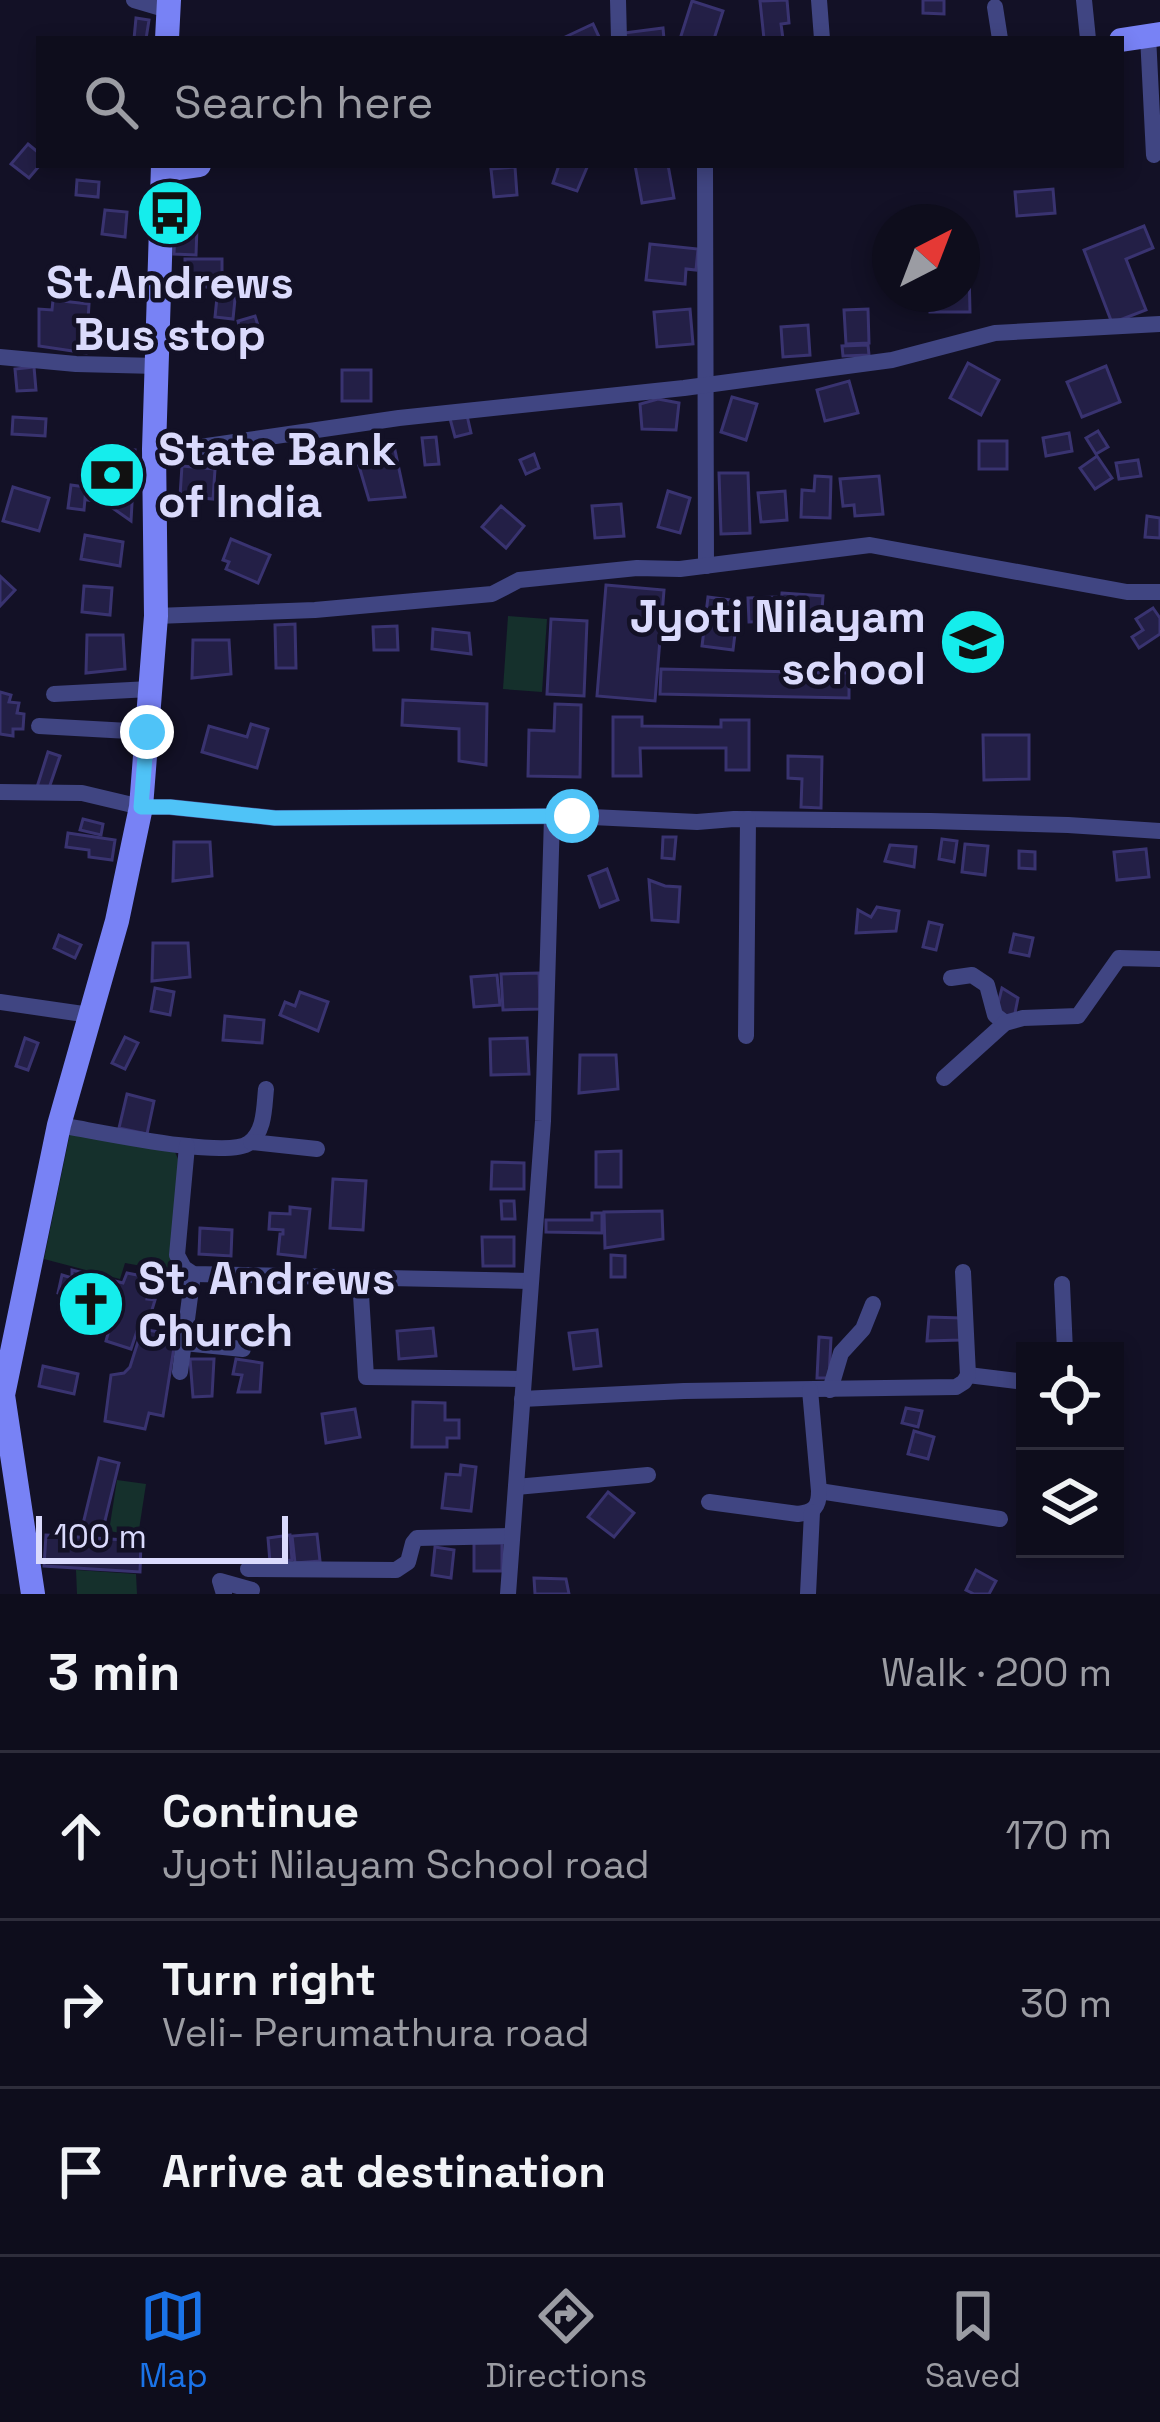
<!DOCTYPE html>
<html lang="en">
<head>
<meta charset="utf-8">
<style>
	:root { --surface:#0e0d1c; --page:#1c1b29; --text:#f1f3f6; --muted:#9b9ca3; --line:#2e2d3b; --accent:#1a73e8 }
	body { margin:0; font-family:"Space Grotesk",sans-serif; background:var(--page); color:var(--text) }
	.controls { position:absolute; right:36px; bottom:36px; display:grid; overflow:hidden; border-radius:0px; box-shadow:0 6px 18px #0003 }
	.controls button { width:108px; height:108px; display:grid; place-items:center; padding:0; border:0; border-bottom:3px solid var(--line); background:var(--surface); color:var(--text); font:60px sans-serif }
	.compass { position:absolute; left:872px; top:204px; width:108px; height:108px; border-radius:50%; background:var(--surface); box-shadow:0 6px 18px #0003; rotate:42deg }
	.scale { position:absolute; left:36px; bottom:30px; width:252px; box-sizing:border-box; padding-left:12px; border:6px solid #dadafc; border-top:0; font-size:33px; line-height:42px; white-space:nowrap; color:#dadafc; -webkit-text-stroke:9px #131126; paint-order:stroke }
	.stop { position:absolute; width:36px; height:36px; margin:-27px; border:9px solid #4fc3f7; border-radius:50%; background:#fff }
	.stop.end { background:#4fc3f7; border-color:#fff; box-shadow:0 3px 12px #0008 }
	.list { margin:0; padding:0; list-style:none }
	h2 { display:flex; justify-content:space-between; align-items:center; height:156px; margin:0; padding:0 48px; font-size:51px }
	h2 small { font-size:39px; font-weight:400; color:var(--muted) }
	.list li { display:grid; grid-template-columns:78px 1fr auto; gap:36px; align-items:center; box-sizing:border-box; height:168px; padding:0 48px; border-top:3px solid var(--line) }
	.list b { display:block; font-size:45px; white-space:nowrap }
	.list p { margin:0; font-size:39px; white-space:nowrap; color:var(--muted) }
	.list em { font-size:39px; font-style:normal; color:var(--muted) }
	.icon { flex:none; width:66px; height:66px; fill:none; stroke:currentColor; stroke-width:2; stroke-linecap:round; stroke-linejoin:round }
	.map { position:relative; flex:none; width:1160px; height:1594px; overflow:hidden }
	.search { position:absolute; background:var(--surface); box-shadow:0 6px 18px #0003; left:36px; right:36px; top:36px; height:132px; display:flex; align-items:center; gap:30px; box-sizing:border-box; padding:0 42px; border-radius:0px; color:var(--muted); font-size:45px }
	.sheet { height:660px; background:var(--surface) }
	nav { display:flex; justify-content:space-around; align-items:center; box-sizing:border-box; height:168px; border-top:3px solid var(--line); background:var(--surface); font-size:33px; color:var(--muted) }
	nav a { display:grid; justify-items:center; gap:6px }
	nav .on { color:var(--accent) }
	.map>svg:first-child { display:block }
	.green { fill:#15302c }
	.building { fill:#231f46; stroke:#393370; stroke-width:3 }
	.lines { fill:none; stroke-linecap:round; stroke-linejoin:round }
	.minor { stroke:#404582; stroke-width:16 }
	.secondary { stroke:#7882f5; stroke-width:24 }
	.route { stroke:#4fc3f7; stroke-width:15 }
	.labels { text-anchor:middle; stroke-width:9; stroke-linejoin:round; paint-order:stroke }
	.poi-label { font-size:45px; font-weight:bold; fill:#dadafc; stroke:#131126; text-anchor:start }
</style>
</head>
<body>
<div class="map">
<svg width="1160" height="1594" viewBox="0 0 1160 1594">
	<rect width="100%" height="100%" fill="#131126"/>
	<g class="green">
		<path d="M508,616l39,3 -5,73 -39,-3z"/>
		<path d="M70,1133l105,19 6,14 -11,105 -45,-8 -5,16 -76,-20z"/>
		<path d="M117,1480l29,4 -8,52 -29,-5z"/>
		<path d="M76,1570l60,4 1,20h-60z"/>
	</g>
	<g class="building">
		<path d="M787,0l2,23 -8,1 2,15h-19l-4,-38z"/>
		<path d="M923,0h21v14l-21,-1z"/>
		<path d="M692,1l31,10 -9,28h-34z"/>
		<path d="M136,18l13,2 -3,19h-12z"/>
		<path d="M593,24l7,15 -37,-1z"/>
		<path d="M663,28l1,11h-39l-1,-6z"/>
		<path d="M28,144l11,9 1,12 -11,13 -18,-14z"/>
		<path d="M559,165h29l-11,26 -24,-8z"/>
		<path d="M635,165h33l6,33 -32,5z"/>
		<path d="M515,167l2,28 -23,2 -3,-28z"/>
		<path d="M77,180l22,2 -1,15 -22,-2z"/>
		<path d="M1053,189l2,24 -38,3 -2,-24z"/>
		<path d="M176,197l22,1 -2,57 -22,-1z"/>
		<path d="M105,210l22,2 -2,25 -23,-3z"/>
		<path d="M1144,226l9,22 -27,11 20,51 -34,13 -28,-73z"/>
		<path d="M650,244l48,5 -2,21 -10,-1 -1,15 -39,-4z"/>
		<rect x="185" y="259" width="37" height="28"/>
		<path d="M962,269h7l1,43h-40v-18h32z"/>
		<path d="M218,287l18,2 -3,30 -18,-2z"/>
		<path d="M53,300l36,4 -3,49 -47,-7v-37l13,1z"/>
		<path d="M690,309l3,35 -36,3 -3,-35z"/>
		<path d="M868,309l1,34 -23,1 -2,-34z"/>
		<path d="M255,316l5,16 -18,5 -4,-16z"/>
		<path d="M808,325l2,30 -27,2 -2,-30z"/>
		<path d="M868,345l1,10 -26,1 -1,-10z"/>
		<path d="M968,363l31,17 -18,35 -31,-17z"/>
		<path d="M1106,366l14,36 -38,15 -15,-35z"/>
		<path d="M34,367l2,23 -19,1 -2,-22z"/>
		<rect x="342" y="370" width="29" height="31"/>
		<path d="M849,381l9,32 -33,8 -8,-31z"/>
		<path d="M732,397l25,7 -11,36 -25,-8z"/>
		<path d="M658,399l21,4 -3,27 -34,-1 -2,-25z"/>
		<path d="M466,411l5,22 -16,4 -6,-22z"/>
		<path d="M13,417l33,2 -1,17 -33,-2z"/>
		<path d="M1098,431l10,16 -12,7 -10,-16z"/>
		<path d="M1069,433l3,18 -26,5 -3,-18z"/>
		<path d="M436,437l3,27 -14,1 -3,-27z"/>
		<path d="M393,441l12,56 -36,3 -10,-34 17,-2 -2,-22z"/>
		<rect x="979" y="441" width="28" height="28"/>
		<path d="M92,449l43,1 -4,71 -27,-19 -17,-2z"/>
		<path d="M534,454l5,14 -13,6 -6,-14z"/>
		<path d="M1097,456l15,22 -17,11 -15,-21z"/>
		<path d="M1138,460l3,16 -22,3 -3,-16z"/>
		<path d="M182,466l33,3 -2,30 -33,-3z"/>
		<path d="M719,473h29l2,60 -29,1z"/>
		<path d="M815,476l16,1 -1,41 -29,-1 1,-27 12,1z"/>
		<path d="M879,476l4,38 -28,2 -1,-11 -11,1 -3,-27z"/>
		<path d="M71,485l15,2 -2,23 -16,-2z"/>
		<path d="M13,487l36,11 -10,33 -36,-10z"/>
		<path d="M668,491l22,7 -10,35 -22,-6z"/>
		<path d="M785,491l2,29 -26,2 -3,-29z"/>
		<path d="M621,504l3,32 -29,2 -3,-32z"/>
		<path d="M501,506l23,20 -18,22 -24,-21z"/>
		<path d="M1147,516l13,2v20l-15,-1z"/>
		<path d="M85,535l38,7 -3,24 -39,-7z"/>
		<path d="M231,539l39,16 -12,28 -32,-14 3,-7 -6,-2z"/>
		<path d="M0,576l15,14 -15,16z"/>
		<path d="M606,585l58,5 -9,111 -58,-5z"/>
		<path d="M84,586l28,2 -2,27 -28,-3z"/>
		<path d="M782,593l41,3 -2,28 -41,-3z"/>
		<path d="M708,597l31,4 -6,49 -31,-4z"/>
		<path d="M776,597l1,24 -28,1 -1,-24z"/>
		<path d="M1153,608l7,10v16l-21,14 -7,-11 11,-7 -7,-11z"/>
		<path d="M551,619l36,2 -3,75 -37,-2z"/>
		<path d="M295,624l1,44h-20l-1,-43z"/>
		<path d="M397,626l1,24h-24l-1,-23z"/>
		<path d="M433,629l36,4 2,21 -39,-5z"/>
		<path d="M87,635h36l2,34 -39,4z"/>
		<path d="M193,640h36l2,34 -39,4z"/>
		<path d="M661,669l188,4v25l-189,-4z"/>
		<path d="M0,692l11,3 -2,7 10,1 -2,10 7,1 -1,15h-10v7l-13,-2z"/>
		<path d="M403,700l84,4 -1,61 -27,-4v-32l-57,-4z"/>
		<path d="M555,704l26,1 -1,72 -52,-1 1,-46 25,1z"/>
		<path d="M613,717h29v9l79,1v-7h28v50h-23v-22h-86l1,28h-28z"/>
		<path d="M251,724l17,5 -11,39 -55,-16 7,-26 38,11z"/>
		<path d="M983,735h46v44l-45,1z"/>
		<path d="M48,752l12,4 -12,35 -11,-4z"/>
		<path d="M788,756l34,1 -1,51 -20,-1 1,-28 -14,-1z"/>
		<path d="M83,819l20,5 -2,11 -21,-5z"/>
		<path d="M68,833l47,7 -3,20 -23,-3v-7l-23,-3z"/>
		<path d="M663,837h13l-2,22 -12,-1z"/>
		<path d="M942,839l15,2 -3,21 -15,-3z"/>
		<path d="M174,842h36l2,34 -39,5z"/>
		<path d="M965,844l23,2 -3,29 -23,-3z"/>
		<path d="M890,845l26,2 -2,20 -29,-6z"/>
		<path d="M1146,849l3,28 -32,3 -3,-28z"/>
		<path d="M1019,851l16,1v17l-16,-1z"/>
		<path d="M607,869l11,31 -18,7 -11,-31z"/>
		<path d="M649,880l16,6 15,1 -2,35 -26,-2z"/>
		<path d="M877,907l22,4 -3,20 -40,2 2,-23 13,7z"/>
		<path d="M929,922l13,3 -6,25 -13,-3z"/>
		<path d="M1014,934l19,4 -4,18 -19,-4z"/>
		<path d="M59,935l22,10 -6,13 -21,-10z"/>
		<path d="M153,943h35l2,34 -38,4z"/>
		<path d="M539,973l1,36 -37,1 -2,-36z"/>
		<path d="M497,975l3,30 -26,2 -3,-30z"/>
		<path d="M155,988l19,4 -4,23 -19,-4z"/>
		<path d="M1002,988l16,10 -4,20 -18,-6z"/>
		<path d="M300,992l28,10 -10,29 -38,-16 5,-13 10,4z"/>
		<path d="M225,1016l39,4 -2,23 -39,-3z"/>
		<path d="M125,1037l13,6 -13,26 -13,-6z"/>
		<path d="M25,1038l13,5 -10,27 -12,-4z"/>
		<path d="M527,1038l2,36 -38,1 -1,-36z"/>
		<path d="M580,1055h36l2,34 -39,4z"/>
		<path d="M127,1094l27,7 -7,33 -28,-6z"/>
		<path d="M621,1151v36h-25v-35z"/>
		<path d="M492,1162l32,1v26h-33z"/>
		<path d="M333,1179l33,2 -3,49 -33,-2z"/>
		<path d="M501,1201h13l1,18h-13z"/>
		<path d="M290,1207l20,2 -5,48 -27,-3 2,-20h3v-4l-14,-1 1,-16 20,1z"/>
		<path d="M662,1211l1,28 -58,9 -1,-36z"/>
		<path d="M592,1213h10v20l-56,-1v-12h46z"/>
		<path d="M200,1228l32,2 -1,26 -32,-2z"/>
		<path d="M482,1237h32v29h-31z"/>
		<path d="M611,1255l14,1v21h-14z"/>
		<path d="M72,1270l51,13 4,-10 25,5 -5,21 8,1 -7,23 -9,2 -8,24 -25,-8 3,-11 -48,-14 6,-20 -9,-3 4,-18 10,3z"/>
		<path d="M929,1317l32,1v22l-34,1z"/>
		<path d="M433,1328l3,28 -37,3 -2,-28z"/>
		<path d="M142,1329l34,6 -13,81 -14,-3 -4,16 -40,-8 6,-46 13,-2 6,-6z"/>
		<path d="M597,1330l4,36 -27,3 -5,-36z"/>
		<path d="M819,1337l12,1 -2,40h-12z"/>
		<path d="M190,1359h24l-2,37 -19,1z"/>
		<path d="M236,1359l26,4 -2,29h-22l4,-17 -9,-1z"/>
		<path d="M43,1366l35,8 -4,20 -35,-8z"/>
		<path d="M413,1402l32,1v17h14v18h-12v9h-35z"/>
		<path d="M906,1408l16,3 -4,16 -16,-4z"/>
		<path d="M355,1409l5,28 -34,6 -4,-29z"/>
		<path d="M914,1431l20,6 -6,22 -20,-5z"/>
		<path d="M99,1458l20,5 -16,66 -20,-5z"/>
		<path d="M461,1465l15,2 -5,44 -29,-3 4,-34 14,1z"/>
		<path d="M608,1492l26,21 -20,24 -26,-20z"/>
		<path d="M317,1534l3,27 -25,2 -3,-27z"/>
		<path d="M46,1535l95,6 -1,31 -96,-6z"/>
		<path d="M290,1535l2,25 -22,2 -2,-24z"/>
		<rect x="474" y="1543" width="28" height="28"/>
		<path d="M435,1547l19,3 -3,28 -19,-3z"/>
		<path d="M976,1570l20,11 -7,13h-15l-8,-4z"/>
		<path d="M534,1578l32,1 3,15h-34z"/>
	</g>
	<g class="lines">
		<g class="minor">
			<path d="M134,0l34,10"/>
			<path d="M618,0l1,39"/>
			<path d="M819,0l3,39"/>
			<path d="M1084,0l4,39"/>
			<path d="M995,7l5,32"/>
			<path d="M1148,36l6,119"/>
			<path d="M705,165l1,401"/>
			<path d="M0,357l76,7 81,2"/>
			<path d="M154,449l46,-2 199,-29 285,-30 208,-28 103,-27 165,-9"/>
			<path d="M156,616l159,-6 177,-16 27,-14 118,-12 43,1 190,-24 257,47h33"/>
			<path d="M54,694l96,-5"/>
			<path d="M39,726l108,6"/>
			<path d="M0,792l82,1 59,14h29l105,11 296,-2 126,6 37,-3 197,2 137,4 92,6"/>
			<path d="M951,978l21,-3 15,10 8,30 10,8"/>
			<path d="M0,1002l90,13"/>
			<path d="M746,1036l2,-217"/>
			<path d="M944,1078l61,-55 18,-5 55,-2 41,-58 41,1"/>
			<path d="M59,1125c33,5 167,35 190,18 16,-12 15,-35 17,-54"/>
			<path d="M251,1142l66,7"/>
			<path d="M187,1146l-10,109 7,13 9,6 337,7"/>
			<path d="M360,1278l6,99 157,2"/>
			<path d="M1062,1284l3,67"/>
			<path d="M184,1343l59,6"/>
			<path d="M180,1372l13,-98"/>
			<path d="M968,1375l57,7"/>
			<path d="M830,1390l11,-37 22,-24 10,-25"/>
			<path d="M522,1399l162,-8 272,-4 8,-5 4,-7 -5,-103"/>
			<path d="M516,1487l132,-12"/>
			<path d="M819,1491l181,28"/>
			<path d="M709,1502l89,12c16,-2 21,-7 21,-23l-9,-101"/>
			<path d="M248,1569l148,1 12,-8 5,-19 4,-5 95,-2"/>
			<path d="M224,1594l-4,-13 32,9"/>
			<path d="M508,1594l35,-473 9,-304"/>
			<path d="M808,1594l4,-82"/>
		</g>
		<g class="secondary">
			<path d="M167,39l2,-39"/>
			<path d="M1121,40l39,-6"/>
			<path d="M163,170l36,-5"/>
			<path d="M33,1594l-30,-199 56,-270 58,-204 24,-114 15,-191 -2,-167 9,-284"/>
		</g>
	</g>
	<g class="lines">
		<path class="route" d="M147,732l-6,75h29l105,11 297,-2"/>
	</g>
	<defs>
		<symbol id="bus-disc" viewBox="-11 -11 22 22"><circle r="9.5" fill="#15edec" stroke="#131126"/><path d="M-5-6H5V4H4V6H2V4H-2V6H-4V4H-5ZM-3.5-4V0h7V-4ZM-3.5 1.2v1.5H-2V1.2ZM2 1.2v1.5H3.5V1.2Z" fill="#111"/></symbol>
		<symbol id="bank-disc" viewBox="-11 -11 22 22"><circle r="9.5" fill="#15edec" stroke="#131126"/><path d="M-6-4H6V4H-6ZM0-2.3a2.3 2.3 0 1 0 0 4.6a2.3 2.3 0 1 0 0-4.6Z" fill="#111"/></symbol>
		<symbol id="school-disc" viewBox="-11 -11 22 22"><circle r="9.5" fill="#15edec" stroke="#131126"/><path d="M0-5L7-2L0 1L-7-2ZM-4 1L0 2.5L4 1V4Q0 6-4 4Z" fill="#111"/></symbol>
		<symbol id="church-disc" viewBox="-11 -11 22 22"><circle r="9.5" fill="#15edec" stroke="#131126"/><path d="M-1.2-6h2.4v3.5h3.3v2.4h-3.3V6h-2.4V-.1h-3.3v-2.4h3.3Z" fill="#111"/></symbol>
	</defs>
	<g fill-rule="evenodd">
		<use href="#bus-disc" x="132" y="175" width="76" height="76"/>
		<use href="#bank-disc" x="74" y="437" width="76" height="76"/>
		<use href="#school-disc" x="935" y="604" width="76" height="76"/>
		<use href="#church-disc" x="53" y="1266" width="76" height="76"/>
	</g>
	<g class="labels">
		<g class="poi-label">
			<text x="170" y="298" text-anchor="middle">St.Andrews<tspan x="170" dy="52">Bus stop</tspan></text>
			<text x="158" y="465">State Bank<tspan x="158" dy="52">of India</tspan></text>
			<text x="926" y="632" text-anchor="end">Jyoti Nilayam<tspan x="926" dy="52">school</tspan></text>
			<text x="138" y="1294">St. Andrews<tspan x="138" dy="52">Church</tspan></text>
		</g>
	</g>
</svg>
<div class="controls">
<button><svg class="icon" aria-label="locate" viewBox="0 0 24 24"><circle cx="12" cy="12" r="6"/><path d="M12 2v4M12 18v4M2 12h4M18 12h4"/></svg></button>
<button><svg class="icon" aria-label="layers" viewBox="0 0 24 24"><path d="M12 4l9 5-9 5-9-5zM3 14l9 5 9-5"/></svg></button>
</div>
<svg class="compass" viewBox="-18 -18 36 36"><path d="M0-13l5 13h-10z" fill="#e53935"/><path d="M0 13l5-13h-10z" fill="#9b9ca3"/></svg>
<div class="scale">100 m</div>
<div class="stop" style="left:572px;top:816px"></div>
<div class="stop end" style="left:147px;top:732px"></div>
<div class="search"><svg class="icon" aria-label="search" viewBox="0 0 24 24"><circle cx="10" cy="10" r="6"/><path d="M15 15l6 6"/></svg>Search here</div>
</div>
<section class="sheet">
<h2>3 min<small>Walk · 200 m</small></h2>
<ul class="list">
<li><svg class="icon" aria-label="ahead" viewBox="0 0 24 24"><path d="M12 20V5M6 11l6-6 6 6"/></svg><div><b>Continue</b><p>Jyoti Nilayam School road</p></div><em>170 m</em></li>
<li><svg class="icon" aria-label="right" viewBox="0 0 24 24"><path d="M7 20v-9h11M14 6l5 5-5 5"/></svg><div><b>Turn right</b><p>Veli- Perumathura road</p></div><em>30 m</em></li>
<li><svg class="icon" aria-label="arrive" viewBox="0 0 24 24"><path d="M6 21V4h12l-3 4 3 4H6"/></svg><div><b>Arrive at destination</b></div></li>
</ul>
</section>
<nav>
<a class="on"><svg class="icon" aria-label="map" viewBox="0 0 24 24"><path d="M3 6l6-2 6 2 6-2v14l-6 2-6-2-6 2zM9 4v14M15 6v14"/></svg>Map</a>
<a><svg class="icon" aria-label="directions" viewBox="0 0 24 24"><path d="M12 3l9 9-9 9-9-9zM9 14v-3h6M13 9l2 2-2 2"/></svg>Directions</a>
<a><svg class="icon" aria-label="saved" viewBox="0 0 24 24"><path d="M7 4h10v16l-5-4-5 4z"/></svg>Saved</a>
</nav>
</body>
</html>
